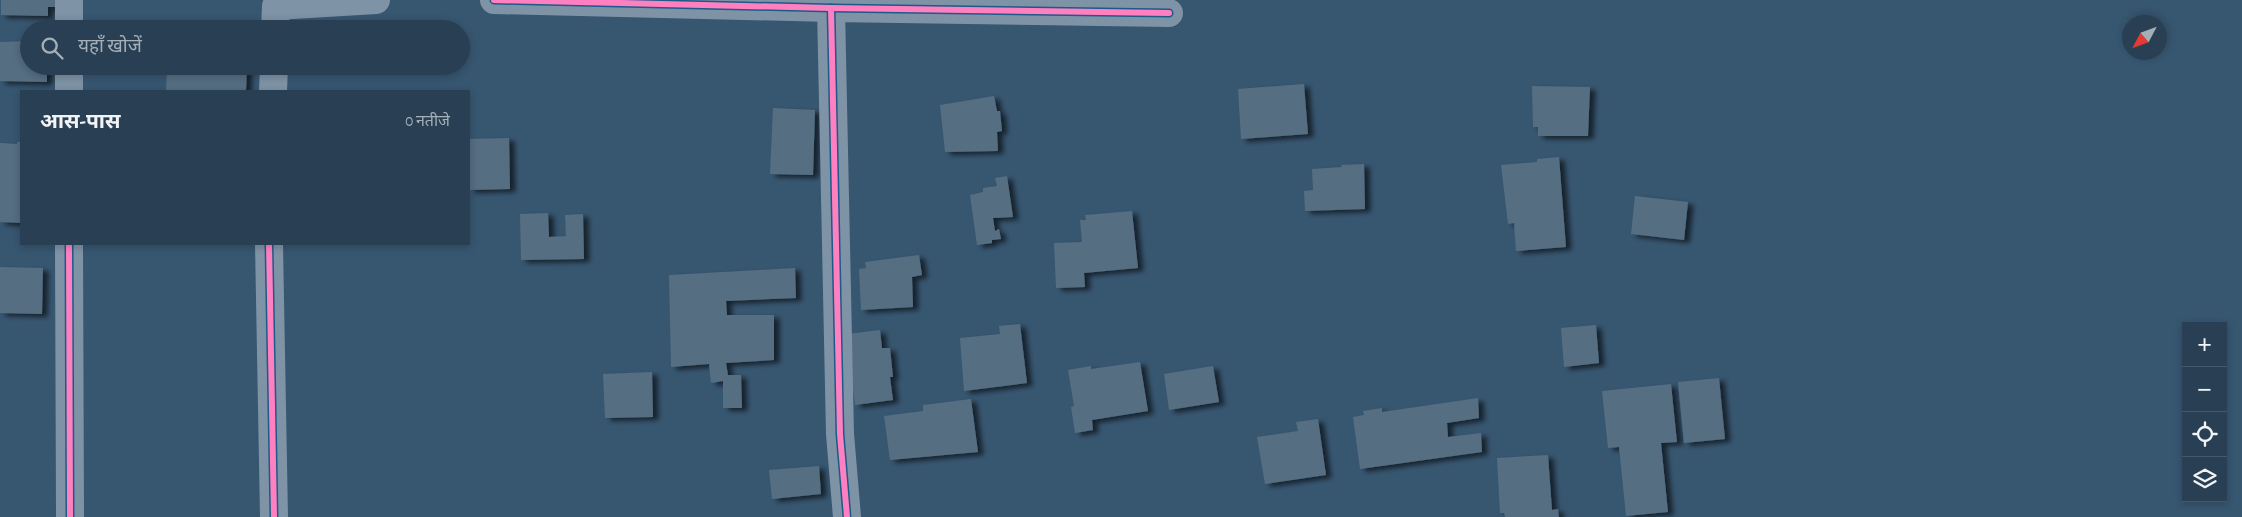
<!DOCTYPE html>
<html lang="hi">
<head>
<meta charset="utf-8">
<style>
	:root { --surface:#294054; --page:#354b5e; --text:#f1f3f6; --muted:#a5afb8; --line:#45596b }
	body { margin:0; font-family:"Alegreya Sans","Noto Sans Devanagari",sans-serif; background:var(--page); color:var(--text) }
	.controls { position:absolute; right:15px; bottom:15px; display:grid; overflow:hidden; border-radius:0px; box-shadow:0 2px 8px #0003 }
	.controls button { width:45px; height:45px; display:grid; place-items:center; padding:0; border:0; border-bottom:1px solid var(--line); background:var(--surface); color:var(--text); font:25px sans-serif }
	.compass { position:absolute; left:2122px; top:15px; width:45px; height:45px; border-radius:50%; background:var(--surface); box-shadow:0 2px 8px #0003; rotate:229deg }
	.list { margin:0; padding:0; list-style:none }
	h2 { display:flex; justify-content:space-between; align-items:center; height:65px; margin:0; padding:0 20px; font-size:21px }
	h2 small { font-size:16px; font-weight:400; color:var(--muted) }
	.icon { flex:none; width:28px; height:28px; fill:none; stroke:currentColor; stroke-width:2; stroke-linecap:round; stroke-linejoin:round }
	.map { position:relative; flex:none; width:2242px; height:517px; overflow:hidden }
	.search { position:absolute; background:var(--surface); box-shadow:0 2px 8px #0003; left:20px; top:20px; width:450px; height:55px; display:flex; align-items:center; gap:12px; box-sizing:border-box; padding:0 18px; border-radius:28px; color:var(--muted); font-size:19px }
	.panel { position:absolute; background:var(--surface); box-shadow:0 2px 8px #0003; left:20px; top:90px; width:450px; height:155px; border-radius:0px }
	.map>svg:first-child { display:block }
	.building { fill:#556e82; filter:url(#shadow) }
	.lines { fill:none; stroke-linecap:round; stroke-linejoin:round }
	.minor { stroke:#7e93a6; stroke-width:28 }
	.cycleway-casing { stroke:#1f5988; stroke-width:9 }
	.cycleway { stroke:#ff80c0; stroke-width:6 }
</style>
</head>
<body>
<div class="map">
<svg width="2242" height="517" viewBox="0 0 2242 517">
	<defs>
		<filter id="shadow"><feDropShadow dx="5.5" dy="3" stdDeviation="2.5" flood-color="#0009"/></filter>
	</defs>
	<rect width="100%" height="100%" fill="#375670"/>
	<g class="building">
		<path d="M1,0h58l-1,7h-10v9l-47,-1z"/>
		<path d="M168,26l40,1v2h-40z"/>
		<path d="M29,41v25h18v16l-47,-1v-39z"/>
		<path d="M167,66h80l-1,25h-80z"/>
		<path d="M1304,84l4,50 -67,5 -3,-50z"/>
		<path d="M1532,86l58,1 -2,49h-50v-9h-5z"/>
		<path d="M994,96l3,15h3l2,20 -5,1 1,19 -53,1 -5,-47z"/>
		<path d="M773,108l42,2 -2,65 -43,-1z"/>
		<path d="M509,138l1,51 -41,1v-51z"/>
		<path d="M17,142h4v81l-21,-1v-79l17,1z"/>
		<path d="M1559,157l7,90 -50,4 -2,-28 -6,1 -7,-59 36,-3v-3z"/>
		<path d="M1364,164l1,45 -60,2 -1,-20 9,-1 -1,-21 30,-2 -1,-2z"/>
		<path d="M1007,176l6,41 -20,1 2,13 4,-2 2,10 -9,1v3l-15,2 -7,-50 13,-3v-4l14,-2 -2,-8z"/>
		<path d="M1635,196l53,6 -4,38 -53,-6z"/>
		<path d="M1132,211l6,57 -54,5 1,14 -29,1 -2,-45 28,-1 -2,-22h6l-1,-5z"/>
		<path d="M548,213l1,24 17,-1 -1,-21 18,-1 1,45 -63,1 -1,-46z"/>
		<path d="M919,255l3,20 -10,2 1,30 -52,3 -2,-41 7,-1 -1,-6z"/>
		<path d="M0,267l43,1 -1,46 -42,-1z"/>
		<path d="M795,268l1,30 -70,3 1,14h47v45l-48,3 2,12h13l1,33h-19v-27l-12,2 -2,-19 -38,3 -2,-92z"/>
		<path d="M1020,324l7,59 -63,8 -4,-53 40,-4 -1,-8z"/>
		<path d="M1596,325l3,38 -35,4 -3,-39z"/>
		<path d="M880,330l2,18h8l3,29h-3l3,23 -38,5 -8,-71z"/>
		<path d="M1140,362l8,49 -56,9 1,10 -18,3 -4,-26 3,-1 -6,-36 23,-4v3z"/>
		<path d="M1213,366l6,36 -50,8 -5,-36z"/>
		<path d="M652,372l1,45 -48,1 -2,-44z"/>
		<path d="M1719,378l6,61 -41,4 -6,-61z"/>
		<path d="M1671,384l6,58 -16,1 7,69 -42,4 -7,-69 -11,1 -6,-57z"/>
		<path d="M1478,398l1,20 -32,5 1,14 33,-4 1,19 -122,17 -7,-52 11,-2 -1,-4 19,-3v4z"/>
		<path d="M971,399l7,53 -88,8 -6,-44 39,-5v-6z"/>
		<path d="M1318,419l8,56 -61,9 -8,-47 41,-6 -2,-9z"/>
		<path d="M1548,455l4,55 6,-1 1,8h-54l-1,-4h-4l-3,-55z"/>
		<path d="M819,466l2,28 -49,5 -3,-29z"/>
	</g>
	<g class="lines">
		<g class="minor">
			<path d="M69,0v29"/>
			<path d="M494,0l337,8 338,5"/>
			<path d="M831,8l9,426 7,83"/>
			<path d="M275,29l1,-23 100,-6"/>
			<path d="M69,66v25"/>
			<path d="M273,91l1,-25"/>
			<path d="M69,244l1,273"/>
			<path d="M269,244l5,273"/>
		</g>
		<defs>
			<g id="cycleway">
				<path d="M494,0l337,8 338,5"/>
				<path d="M831,8l9,426 7,83"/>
				<path d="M69,244l1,273"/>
				<path d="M269,244l5,273"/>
			</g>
		</defs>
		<use href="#cycleway" class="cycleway-casing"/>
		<use href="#cycleway" class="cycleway"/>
	</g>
</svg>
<div class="controls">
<button>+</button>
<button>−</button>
<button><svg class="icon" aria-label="locate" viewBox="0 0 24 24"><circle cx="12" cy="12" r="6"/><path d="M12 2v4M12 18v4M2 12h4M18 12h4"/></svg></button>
<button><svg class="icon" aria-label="layers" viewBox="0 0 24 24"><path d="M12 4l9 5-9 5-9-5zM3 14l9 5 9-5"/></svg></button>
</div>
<svg class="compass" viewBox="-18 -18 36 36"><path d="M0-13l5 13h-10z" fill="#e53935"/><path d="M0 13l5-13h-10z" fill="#a5afb8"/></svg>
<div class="search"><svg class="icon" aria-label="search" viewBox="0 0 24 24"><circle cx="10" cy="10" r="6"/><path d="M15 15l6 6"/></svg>यहाँ खोजें</div>
<section class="panel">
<h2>आस-पास<small>0 नतीजे</small></h2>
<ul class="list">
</ul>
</section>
</div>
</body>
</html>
